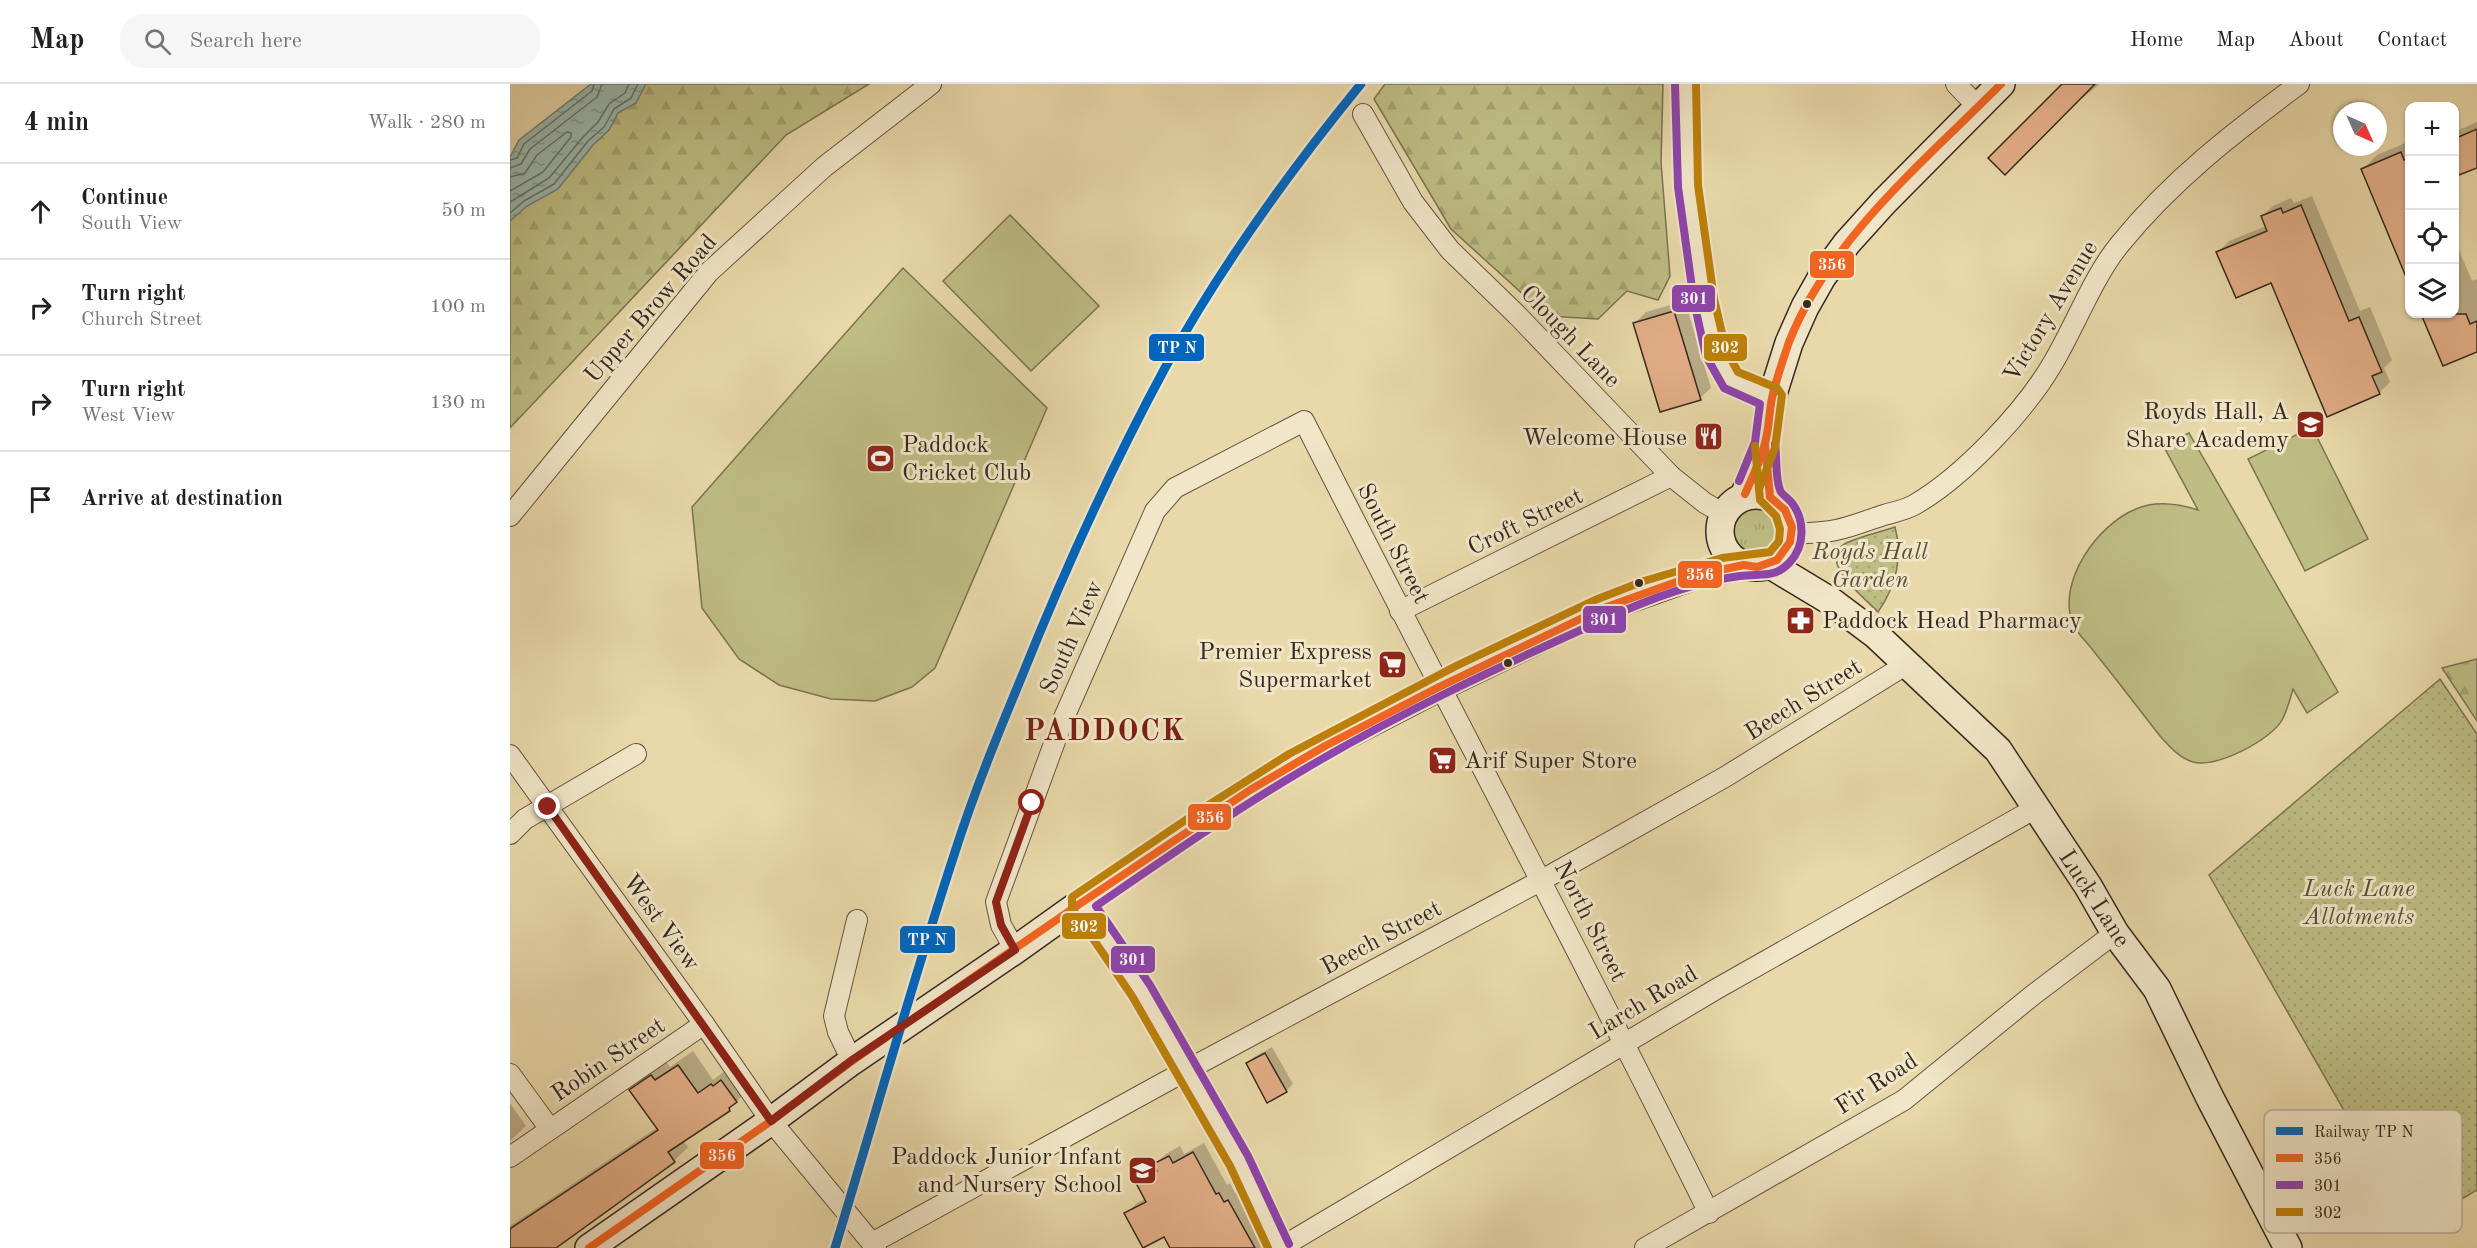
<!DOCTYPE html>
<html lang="en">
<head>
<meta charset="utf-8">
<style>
	:root { --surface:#fff; --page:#f6f6f6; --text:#202124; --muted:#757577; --line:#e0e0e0 }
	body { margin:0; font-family:"Old Standard TT",serif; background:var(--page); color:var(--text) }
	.controls { position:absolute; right:18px; top:18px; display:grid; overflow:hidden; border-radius:12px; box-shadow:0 2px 4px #0004 }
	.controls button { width:54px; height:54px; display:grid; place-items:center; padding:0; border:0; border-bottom:2px solid var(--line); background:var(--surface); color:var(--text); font:30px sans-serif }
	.compass { position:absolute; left:1823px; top:18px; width:54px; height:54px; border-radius:50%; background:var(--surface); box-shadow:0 2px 4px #0004; rotate:135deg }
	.stop { position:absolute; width:18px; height:18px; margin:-14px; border:4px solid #8f2418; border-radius:50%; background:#fff }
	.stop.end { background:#8f2418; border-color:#fff; box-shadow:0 2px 6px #0008 }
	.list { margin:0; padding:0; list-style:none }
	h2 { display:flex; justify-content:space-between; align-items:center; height:78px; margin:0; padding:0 24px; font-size:26px }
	h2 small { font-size:20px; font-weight:400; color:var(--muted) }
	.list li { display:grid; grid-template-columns:39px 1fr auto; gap:18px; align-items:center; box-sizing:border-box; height:96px; padding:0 24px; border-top:2px solid var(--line) }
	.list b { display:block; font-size:22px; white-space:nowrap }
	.list p { margin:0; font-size:20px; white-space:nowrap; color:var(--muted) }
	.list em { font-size:20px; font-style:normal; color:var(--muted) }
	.icon { flex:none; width:33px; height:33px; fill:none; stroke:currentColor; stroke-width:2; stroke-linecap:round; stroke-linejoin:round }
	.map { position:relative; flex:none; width:1967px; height:1164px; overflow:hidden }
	header { display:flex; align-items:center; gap:36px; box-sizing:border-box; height:84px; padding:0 30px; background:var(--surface); border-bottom:2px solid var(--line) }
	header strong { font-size:28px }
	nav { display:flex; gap:33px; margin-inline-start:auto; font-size:21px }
	.search { width:420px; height:54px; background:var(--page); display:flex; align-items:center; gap:15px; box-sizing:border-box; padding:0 21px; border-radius:24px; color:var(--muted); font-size:22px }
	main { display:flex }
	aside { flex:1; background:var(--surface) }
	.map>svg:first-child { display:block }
	.grass { fill:url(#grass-tufts); stroke:#7a7352; stroke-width:1.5 }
	.forest { fill:url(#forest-firs); stroke:#7a7352; stroke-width:1.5 }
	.park { fill:#bebd84; stroke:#7a7352; stroke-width:1.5 }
	.garden { fill:url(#garden-dots); stroke:#7a7352; stroke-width:1.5 }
	.water { fill:url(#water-ripples); stroke:#717f76; stroke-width:1.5 }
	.shadow { fill:#0003 }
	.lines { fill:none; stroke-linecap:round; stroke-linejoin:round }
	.shore { stroke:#687168; stroke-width:1.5 }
	.building { fill:#e4af88; stroke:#362920; stroke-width:1.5 }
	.street-casing { stroke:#635542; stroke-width:22 }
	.secondary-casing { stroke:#362920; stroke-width:30 }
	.street { stroke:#f1e6c8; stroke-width:20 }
	.secondary { stroke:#f1e6c8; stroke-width:27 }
	.bus-1-casing { stroke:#f1e6c8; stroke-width:12 }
	.bus-2-casing { stroke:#f1e6c8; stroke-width:12 }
	.bus-3-casing { stroke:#f1e6c8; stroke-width:12 }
	.bus-1 { stroke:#f26522; stroke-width:8 }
	.bus-2 { stroke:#8e44ad; stroke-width:8 }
	.bus-3 { stroke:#bd800a; stroke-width:8 }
	.rail-1-casing { stroke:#f1e6c8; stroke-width:14 }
	.rail-1 { stroke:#0065bd; stroke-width:9 }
	.route { stroke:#8f2418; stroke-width:8 }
	.bus-dot { fill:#362920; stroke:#f1e6c8; stroke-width:2 }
	.labels { text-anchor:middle; stroke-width:6; stroke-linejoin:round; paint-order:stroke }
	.street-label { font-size:24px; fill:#362920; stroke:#f1e6c8 }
	.poi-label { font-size:24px; fill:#362920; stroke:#f1e6c8; text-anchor:end }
	.park-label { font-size:24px; font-style:italic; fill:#584e39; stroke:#f1e6c8 }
	.district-label { font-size:30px; font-weight:bold; letter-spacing:1.5px; fill:#7a1f14; stroke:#f1e6c8 }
	.key { fill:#f1e6c8; stroke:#b9ad96; stroke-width:1.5 }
	.key-label { font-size:16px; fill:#362920 }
	.line-badge { stroke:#f1e6c8; stroke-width:2 }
	.badge-label { font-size:16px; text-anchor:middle; font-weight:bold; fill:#fff }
</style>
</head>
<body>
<header>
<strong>Map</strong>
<div class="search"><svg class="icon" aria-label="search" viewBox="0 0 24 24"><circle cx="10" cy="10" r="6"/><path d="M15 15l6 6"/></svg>Search here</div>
<nav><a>Home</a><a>Map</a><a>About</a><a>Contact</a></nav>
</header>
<main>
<aside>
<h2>4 min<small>Walk · 280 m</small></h2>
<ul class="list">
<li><svg class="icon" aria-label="ahead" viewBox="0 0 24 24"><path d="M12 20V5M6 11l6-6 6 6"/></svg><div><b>Continue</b><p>South View</p></div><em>50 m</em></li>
<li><svg class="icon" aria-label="right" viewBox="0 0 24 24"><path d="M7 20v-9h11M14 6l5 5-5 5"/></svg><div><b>Turn right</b><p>Church Street</p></div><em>100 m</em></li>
<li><svg class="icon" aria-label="right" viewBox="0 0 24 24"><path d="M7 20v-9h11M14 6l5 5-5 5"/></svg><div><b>Turn right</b><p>West View</p></div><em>130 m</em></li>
<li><svg class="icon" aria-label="arrive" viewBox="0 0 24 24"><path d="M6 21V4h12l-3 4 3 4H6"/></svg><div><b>Arrive at destination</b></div></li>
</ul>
</aside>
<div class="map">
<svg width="1967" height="1164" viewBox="0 0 1967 1164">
	<defs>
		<pattern id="grass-tufts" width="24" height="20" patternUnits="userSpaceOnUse" patternTransform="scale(1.5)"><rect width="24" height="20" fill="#bebd84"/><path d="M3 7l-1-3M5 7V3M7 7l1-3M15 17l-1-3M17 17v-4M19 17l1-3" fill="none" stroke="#a4a272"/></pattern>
		<pattern id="forest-firs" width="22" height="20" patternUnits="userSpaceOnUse" patternTransform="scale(1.5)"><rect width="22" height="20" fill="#bebd84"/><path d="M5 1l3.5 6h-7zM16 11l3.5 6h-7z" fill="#a4a272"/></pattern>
		<pattern id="garden-dots" width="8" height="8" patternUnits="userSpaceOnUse" patternTransform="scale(1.5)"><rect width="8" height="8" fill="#bebd84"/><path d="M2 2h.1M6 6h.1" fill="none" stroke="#a4a272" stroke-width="1.8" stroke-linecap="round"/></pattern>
		<pattern id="water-ripples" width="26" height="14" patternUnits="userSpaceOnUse" patternTransform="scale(1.5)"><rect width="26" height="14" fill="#99b9b0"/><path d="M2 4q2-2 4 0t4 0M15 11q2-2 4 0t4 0" fill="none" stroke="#7e968f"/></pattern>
	</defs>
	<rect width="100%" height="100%" fill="#e9d9aa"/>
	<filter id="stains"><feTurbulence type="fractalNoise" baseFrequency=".00333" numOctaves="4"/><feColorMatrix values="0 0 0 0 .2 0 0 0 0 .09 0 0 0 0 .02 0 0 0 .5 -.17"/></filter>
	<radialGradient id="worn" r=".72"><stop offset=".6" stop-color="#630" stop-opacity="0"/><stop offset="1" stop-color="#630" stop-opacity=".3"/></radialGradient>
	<circle class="grass" cx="1246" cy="448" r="24"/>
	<g class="forest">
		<path d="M101,0h258l-83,51 -276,293v-230z"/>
		<path d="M875,0h278l-2,78 9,114 -12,24 -31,-9 -29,28 -51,-3 -96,-87 -77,-130z"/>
		<path d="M1967,575v62l-35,-53z"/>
	</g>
	<g class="park">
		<path d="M500,131l89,91 -68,65 -88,-90z"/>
		<path d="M393,184l144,140 -112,260 -23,19 -37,14 -44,-2 -52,-14 -40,-26 -37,-51 -10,-101z"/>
		<path d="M1802,343l56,112 -63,32 -57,-112z"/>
		<path d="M1679,349l149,259 -31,21 -14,-24c-3,10 -6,22 -11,31 -11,20 -67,49 -89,42 -14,-4 -24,-16 -33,-26 -22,-28 -43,-56 -65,-83 -6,-9 -18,-19 -22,-29 -17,-42 25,-100 63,-115 20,-9 43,-5 62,1l-35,-65z"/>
	</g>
	<g class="garden">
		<path d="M1385,443c8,30 1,59 -17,85 -13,-14 -63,-52 -32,-69 15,-7 34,-11 49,-16z"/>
		<path d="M1930,595l37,55v456l-65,39 -203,-354z"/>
	</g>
	<path class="water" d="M81,0h55l-10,19 -18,10 -9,17 -16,15 -35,44 -31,17 -17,15v-64l9,-17z"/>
	<g class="shadow">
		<path d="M1555,0h35l-19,15z"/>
		<path d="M1967,38v44l-23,9v-43z"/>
		<path d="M1900,57v140l-47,-112 14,-14z"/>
		<path d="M1802,112l48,115 10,-4 22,53 -8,8 6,14 -11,11 -107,-112 -54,-29 11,-11 37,-15 -4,-10 11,-10 18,-8 3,5z"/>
		<path d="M1944,154l18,43 5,-2v72l-33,13 -21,-50h31z"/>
		<path d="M1175,217l26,87 -11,10 -65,-75 11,-11z"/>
		<path d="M762,963l21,37 -7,7 -39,-27 7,-7z"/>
		<path d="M183,967l20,29 13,-10 17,25 -14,14 -46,31 5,7 -14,14 -121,87h-43v-22l148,-99 -27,-37 14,-14 21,-14 4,5z"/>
		<path d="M0,1019l16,23 -16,15z"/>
		<path d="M694,1059l23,42 3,-2 5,10 4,-2 31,57h-98l-7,-13 -39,-21 11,-11 9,-5 -8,-15 19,-15 -2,-4 11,-10 14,-8 4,8z"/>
	</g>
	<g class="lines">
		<g class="shore">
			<path d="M0,76l7,-2 7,-14 68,-53 2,-7"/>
			<path d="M0,84l11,-4 9,-15 67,-52 5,-13"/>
			<path d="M0,93l15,-4 12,-18 30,-23 4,1v4l-28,35 -33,19"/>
			<path d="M0,118l39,-24 34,-41 15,-15 11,-18 16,-11 4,-9"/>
			<path d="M0,129l14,-12 30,-17 34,-43 16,-14 10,-18 17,-11 7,-14"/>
		</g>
	</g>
	<g class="building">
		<path d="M1552,0h33l-90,91 -17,-17z"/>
		<path d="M1967,45v39l-23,9v-38z"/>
		<path d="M1891,68l3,8 5,-2v126l-48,-115z"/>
		<path d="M1791,121l48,116 10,-4 23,55 -10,4 8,18 -53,23 -56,-134 -35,15 -20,-46 51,-21 -6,-15 20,-8 2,5z"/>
		<path d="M1164,227l27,89 -41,12 -27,-89z"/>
		<path d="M1911,230h45l4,10 7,-3v31l-34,14z"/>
		<path d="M755,969l22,39 -20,11 -21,-40z"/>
		<path d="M168,981l20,28 13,-9 2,2 8,-6 16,22 -8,6 1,3 -62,41 7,10 -119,86h-46v-19l148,-99 -29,-40 22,-15 4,5z"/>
		<path d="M683,1068l23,42 3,-1 5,9 4,-2 27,48h-85l-6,-11 -21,11 -19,-35 22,-11 -10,-19 21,-12 -4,-7 16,-8 4,7z"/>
	</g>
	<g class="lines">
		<defs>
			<g id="street">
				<path d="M1446,0l22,23"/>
				<path d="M853,30l50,88 37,48 67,65 154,161 34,27 19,11"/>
				<path d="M0,432l199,-244 115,-105 107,-83"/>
				<path d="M1281,450c15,-1 31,-1 45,-4 16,-3 32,-10 48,-15 10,-3 21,-5 30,-10 49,-28 111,-94 139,-142 22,-37 40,-86 67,-119 52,-64 113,-111 179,-160"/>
				<path d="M890,527l271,-135"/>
				<path d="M0,671l194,269 67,97 105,127"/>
				<path d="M0,750l15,-15 111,-65"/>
				<path d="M505,866l-14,-25 -5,-23 66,-180 93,-211 20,-23 129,-67c134,265 274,526 405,792"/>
				<path d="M342,977l-14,-29 -4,-16 23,-96"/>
				<path d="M0,990l40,55"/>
				<path d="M0,1073l194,-133"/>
				<path d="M362,1159l315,-173 355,-190 183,-103 182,-113"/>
				<path d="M770,1164l438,-260 318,-180"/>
				<path d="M1135,1164l259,-148 129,-105 82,-62"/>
			</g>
			<g id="secondary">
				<path d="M1175,0l3,102 16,115 12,53 15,26 41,17"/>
				<circle cx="1246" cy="447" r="36"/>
				<path d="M1234,412l21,-51 7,-48 17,-54 16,-36 17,-30 25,-34 37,-41 117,-118"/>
				<path d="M1259,480l63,38 44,33 122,115 90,136 27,47 42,56 53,109 78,150"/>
				<path d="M571,819l60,87 98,171 41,87"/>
				<path d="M79,1164l182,-127 81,-60 163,-111 66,-47 169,-113 75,-44 114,-59 162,-78 95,-34 48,-10"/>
			</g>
		</defs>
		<use href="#street" class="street-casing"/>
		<use href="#secondary" class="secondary-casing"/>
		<use href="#street" class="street"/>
		<use href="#secondary" class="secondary"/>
		<defs>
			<g id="bus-1">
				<path d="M1235,410c7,-16 16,-34 20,-51 4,-14 4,-30 7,-45 4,-18 11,-38 17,-56 41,-104 135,-180 212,-258"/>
				<path d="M79,1164l182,-127 81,-60 229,-158 169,-113 75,-44 114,-59 162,-78 95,-34 48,-10 13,2 20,-7 13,-18 2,-15 -7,-17 -15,-13 -5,-52"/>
			</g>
			<g id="bus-2">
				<path d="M1165,0l3,103 16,115 12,54 18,32 36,16 -5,38 -16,39"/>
				<path d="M779,1160l-41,-88 -98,-171 -54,-79c67,-46 133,-92 202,-133 97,-58 200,-106 303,-152 43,-20 92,-39 139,-45 20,-3 35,3 50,-14 15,-16 15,-42 2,-59 -4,-5 -11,-9 -12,-13 -5,-13 -3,-32 -5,-46"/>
			</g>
			<g id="bus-3">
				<path d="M1186,0l2,101 16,114 12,51 12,22 39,16 5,7 -7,53 -16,41"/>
				<path d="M758,1164l-38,-82 -98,-170 -60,-88v-11l124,-84 93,-59 167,-88 139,-66 49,-19 78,-23 48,-6 9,-11 1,-12 -4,-13 -16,-16 -5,-54"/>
			</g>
		</defs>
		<use href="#bus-1" class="bus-1-casing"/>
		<use href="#bus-2" class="bus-2-casing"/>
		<use href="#bus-3" class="bus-3-casing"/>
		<use href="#bus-1" class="bus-1"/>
		<use href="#bus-2" class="bus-2"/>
		<use href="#bus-3" class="bus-3"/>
		<defs>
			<path id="rail-1" d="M325,1164c40,-132 77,-265 120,-396 19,-60 43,-118 67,-176 42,-105 90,-210 144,-310 55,-100 123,-194 195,-282"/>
		</defs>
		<use href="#rail-1" class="rail-1-casing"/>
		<use href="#rail-1" class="rail-1"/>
	</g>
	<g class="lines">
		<path class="route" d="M38,723l223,314 81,-61 163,-110 -14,-25 -5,-23 36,-99"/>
	</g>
	<defs>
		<symbol id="school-square" viewBox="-11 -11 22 22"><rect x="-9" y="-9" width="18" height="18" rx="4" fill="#8f2418" stroke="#f1e6c8"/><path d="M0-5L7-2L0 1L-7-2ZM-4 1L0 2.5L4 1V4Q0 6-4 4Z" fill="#fff"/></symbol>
		<symbol id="restaurant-square" viewBox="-11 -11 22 22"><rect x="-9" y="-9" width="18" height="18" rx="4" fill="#8f2418" stroke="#f1e6c8"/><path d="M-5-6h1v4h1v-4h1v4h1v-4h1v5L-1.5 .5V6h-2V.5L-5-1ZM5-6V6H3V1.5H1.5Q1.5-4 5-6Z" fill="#fff"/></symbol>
		<symbol id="stadium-square" viewBox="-11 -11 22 22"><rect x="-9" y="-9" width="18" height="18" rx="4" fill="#8f2418" stroke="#f1e6c8"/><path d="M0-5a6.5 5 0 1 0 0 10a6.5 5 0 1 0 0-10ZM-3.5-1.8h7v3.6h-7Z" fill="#fff"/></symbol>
		<symbol id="pharmacy-square" viewBox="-11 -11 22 22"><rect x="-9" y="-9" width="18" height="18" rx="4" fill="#8f2418" stroke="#f1e6c8"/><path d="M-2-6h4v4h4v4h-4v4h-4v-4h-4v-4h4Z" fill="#fff"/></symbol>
		<symbol id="supermarket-square" viewBox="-11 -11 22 22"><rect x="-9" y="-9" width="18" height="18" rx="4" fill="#8f2418" stroke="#f1e6c8"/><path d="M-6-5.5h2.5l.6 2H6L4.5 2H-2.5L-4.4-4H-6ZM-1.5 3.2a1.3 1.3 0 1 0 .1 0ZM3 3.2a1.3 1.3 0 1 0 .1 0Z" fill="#fff"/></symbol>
	</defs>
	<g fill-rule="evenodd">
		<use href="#school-square" x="1784" y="324" width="33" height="33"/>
		<use href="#restaurant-square" x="1182" y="336" width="33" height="33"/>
		<use href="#stadium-square" x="354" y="358" width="33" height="33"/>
		<use href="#pharmacy-square" x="1274" y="520" width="33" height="33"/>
		<use href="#supermarket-square" x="866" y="564" width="33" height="33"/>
		<use href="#supermarket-square" x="916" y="660" width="33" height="33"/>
		<use href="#school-square" x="616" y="1070" width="33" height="33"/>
	</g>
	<g class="bus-dot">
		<circle cx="1297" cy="220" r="5"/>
		<circle cx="1129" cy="499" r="5"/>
		<circle cx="998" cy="579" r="5"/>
	</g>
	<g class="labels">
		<g class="street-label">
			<text transform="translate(140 224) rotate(-49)" y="8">Upper Brow Road</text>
			<text transform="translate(1540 227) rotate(-59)" y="8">Victory Avenue</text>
			<text transform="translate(1061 252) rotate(46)" y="8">Clough Lane</text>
			<text transform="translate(1015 437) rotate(-26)" y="8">Croft Street</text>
			<text transform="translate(884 459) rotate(63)" y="8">South Street</text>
			<text transform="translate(561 553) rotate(-66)" y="8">South View</text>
			<text transform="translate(1293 615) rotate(-32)" y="8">Beech Street</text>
			<text transform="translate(1585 814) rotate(57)" y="8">Luck Lane</text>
			<text transform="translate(1081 837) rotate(63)" y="8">North Street</text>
			<text transform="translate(152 838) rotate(54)" y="8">West View</text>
			<text transform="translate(871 853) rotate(-28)" y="8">Beech Street</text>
			<text transform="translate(1133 918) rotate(-31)" y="8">Larch Road</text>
			<text transform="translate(98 975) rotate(-34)" y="8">Robin Street</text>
			<text transform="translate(1366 999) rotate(-33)" y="8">Fir Road</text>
		</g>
		<g class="poi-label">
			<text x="1779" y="335">Royds Hall, A<tspan x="1779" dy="28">Share Academy</tspan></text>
			<text x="1177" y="361">Welcome House</text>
			<text x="392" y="368" text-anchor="start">Paddock<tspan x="392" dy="28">Cricket Club</tspan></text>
			<text x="1312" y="544" text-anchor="start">Paddock Head Pharmacy</text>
			<text x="862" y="575">Premier Express<tspan x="862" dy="28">Supermarket</tspan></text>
			<text x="954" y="684" text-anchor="start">Arif Super Store</text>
			<text x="612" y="1080">Paddock Junior Infant<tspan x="612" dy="28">and Nursery School</tspan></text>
		</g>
		<g class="park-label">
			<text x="1360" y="475">Royds Hall<tspan x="1360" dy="28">Garden</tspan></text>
			<text x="1849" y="812">Luck Lane<tspan x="1849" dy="28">Allotments</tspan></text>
		</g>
		<g class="district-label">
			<text x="595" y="656">PADDOCK</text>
		</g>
	</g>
	<rect x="1754" y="1026" width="198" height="123" rx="9" class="key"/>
	<rect x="1766" y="1043" width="27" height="8" fill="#0065bd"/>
	<rect x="1766" y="1070" width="27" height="8" fill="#f26522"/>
	<rect x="1766" y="1097" width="27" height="8" fill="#8e44ad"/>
	<rect x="1766" y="1124" width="27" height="8" fill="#bd800a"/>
	<g class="key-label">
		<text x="1804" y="1053">Railway TP N</text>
		<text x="1804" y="1080">356</text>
		<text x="1804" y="1107">301</text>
		<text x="1804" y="1134">302</text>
	</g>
	<g class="line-badge">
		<rect x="1299" y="166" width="46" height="29" rx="6" fill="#f26522"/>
		<rect x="1161" y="200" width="45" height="29" rx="6" fill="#8e44ad"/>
		<rect x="638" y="249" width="57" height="29" rx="6" fill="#0065bd"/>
		<rect x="1193" y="249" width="45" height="29" rx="6" fill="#bd800a"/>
		<rect x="1167" y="476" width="46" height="29" rx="6" fill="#f26522"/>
		<rect x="1072" y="521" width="45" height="29" rx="6" fill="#8e44ad"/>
		<rect x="677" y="719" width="45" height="28" rx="6" fill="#f26522"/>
		<rect x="551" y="828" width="46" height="28" rx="6" fill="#bd800a"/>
		<rect x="389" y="841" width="57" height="29" rx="6" fill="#0065bd"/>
		<rect x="600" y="861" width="46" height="29" rx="6" fill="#8e44ad"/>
		<rect x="189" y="1057" width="46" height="29" rx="6" fill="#f26522"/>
	</g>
	<g class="badge-label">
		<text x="1322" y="186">356</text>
		<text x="1184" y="220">301</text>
		<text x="667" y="269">TP N</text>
		<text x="1215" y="269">302</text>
		<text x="1190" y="496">356</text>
		<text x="1094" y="541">301</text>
		<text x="700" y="739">356</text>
		<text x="574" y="848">302</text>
		<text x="417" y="861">TP N</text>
		<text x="623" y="881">301</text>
		<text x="212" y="1077">356</text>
	</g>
	<rect width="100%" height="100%" filter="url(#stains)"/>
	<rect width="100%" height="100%" fill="url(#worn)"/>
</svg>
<div class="controls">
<button>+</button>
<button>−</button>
<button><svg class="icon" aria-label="locate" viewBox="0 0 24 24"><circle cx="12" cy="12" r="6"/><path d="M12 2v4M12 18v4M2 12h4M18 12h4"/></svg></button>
<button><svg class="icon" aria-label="layers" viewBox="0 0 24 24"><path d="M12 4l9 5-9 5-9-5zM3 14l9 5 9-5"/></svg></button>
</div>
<svg class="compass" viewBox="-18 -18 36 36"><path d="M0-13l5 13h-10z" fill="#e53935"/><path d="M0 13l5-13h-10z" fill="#757577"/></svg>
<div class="stop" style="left:522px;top:719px"></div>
<div class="stop end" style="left:38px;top:723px"></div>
</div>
</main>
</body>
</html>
